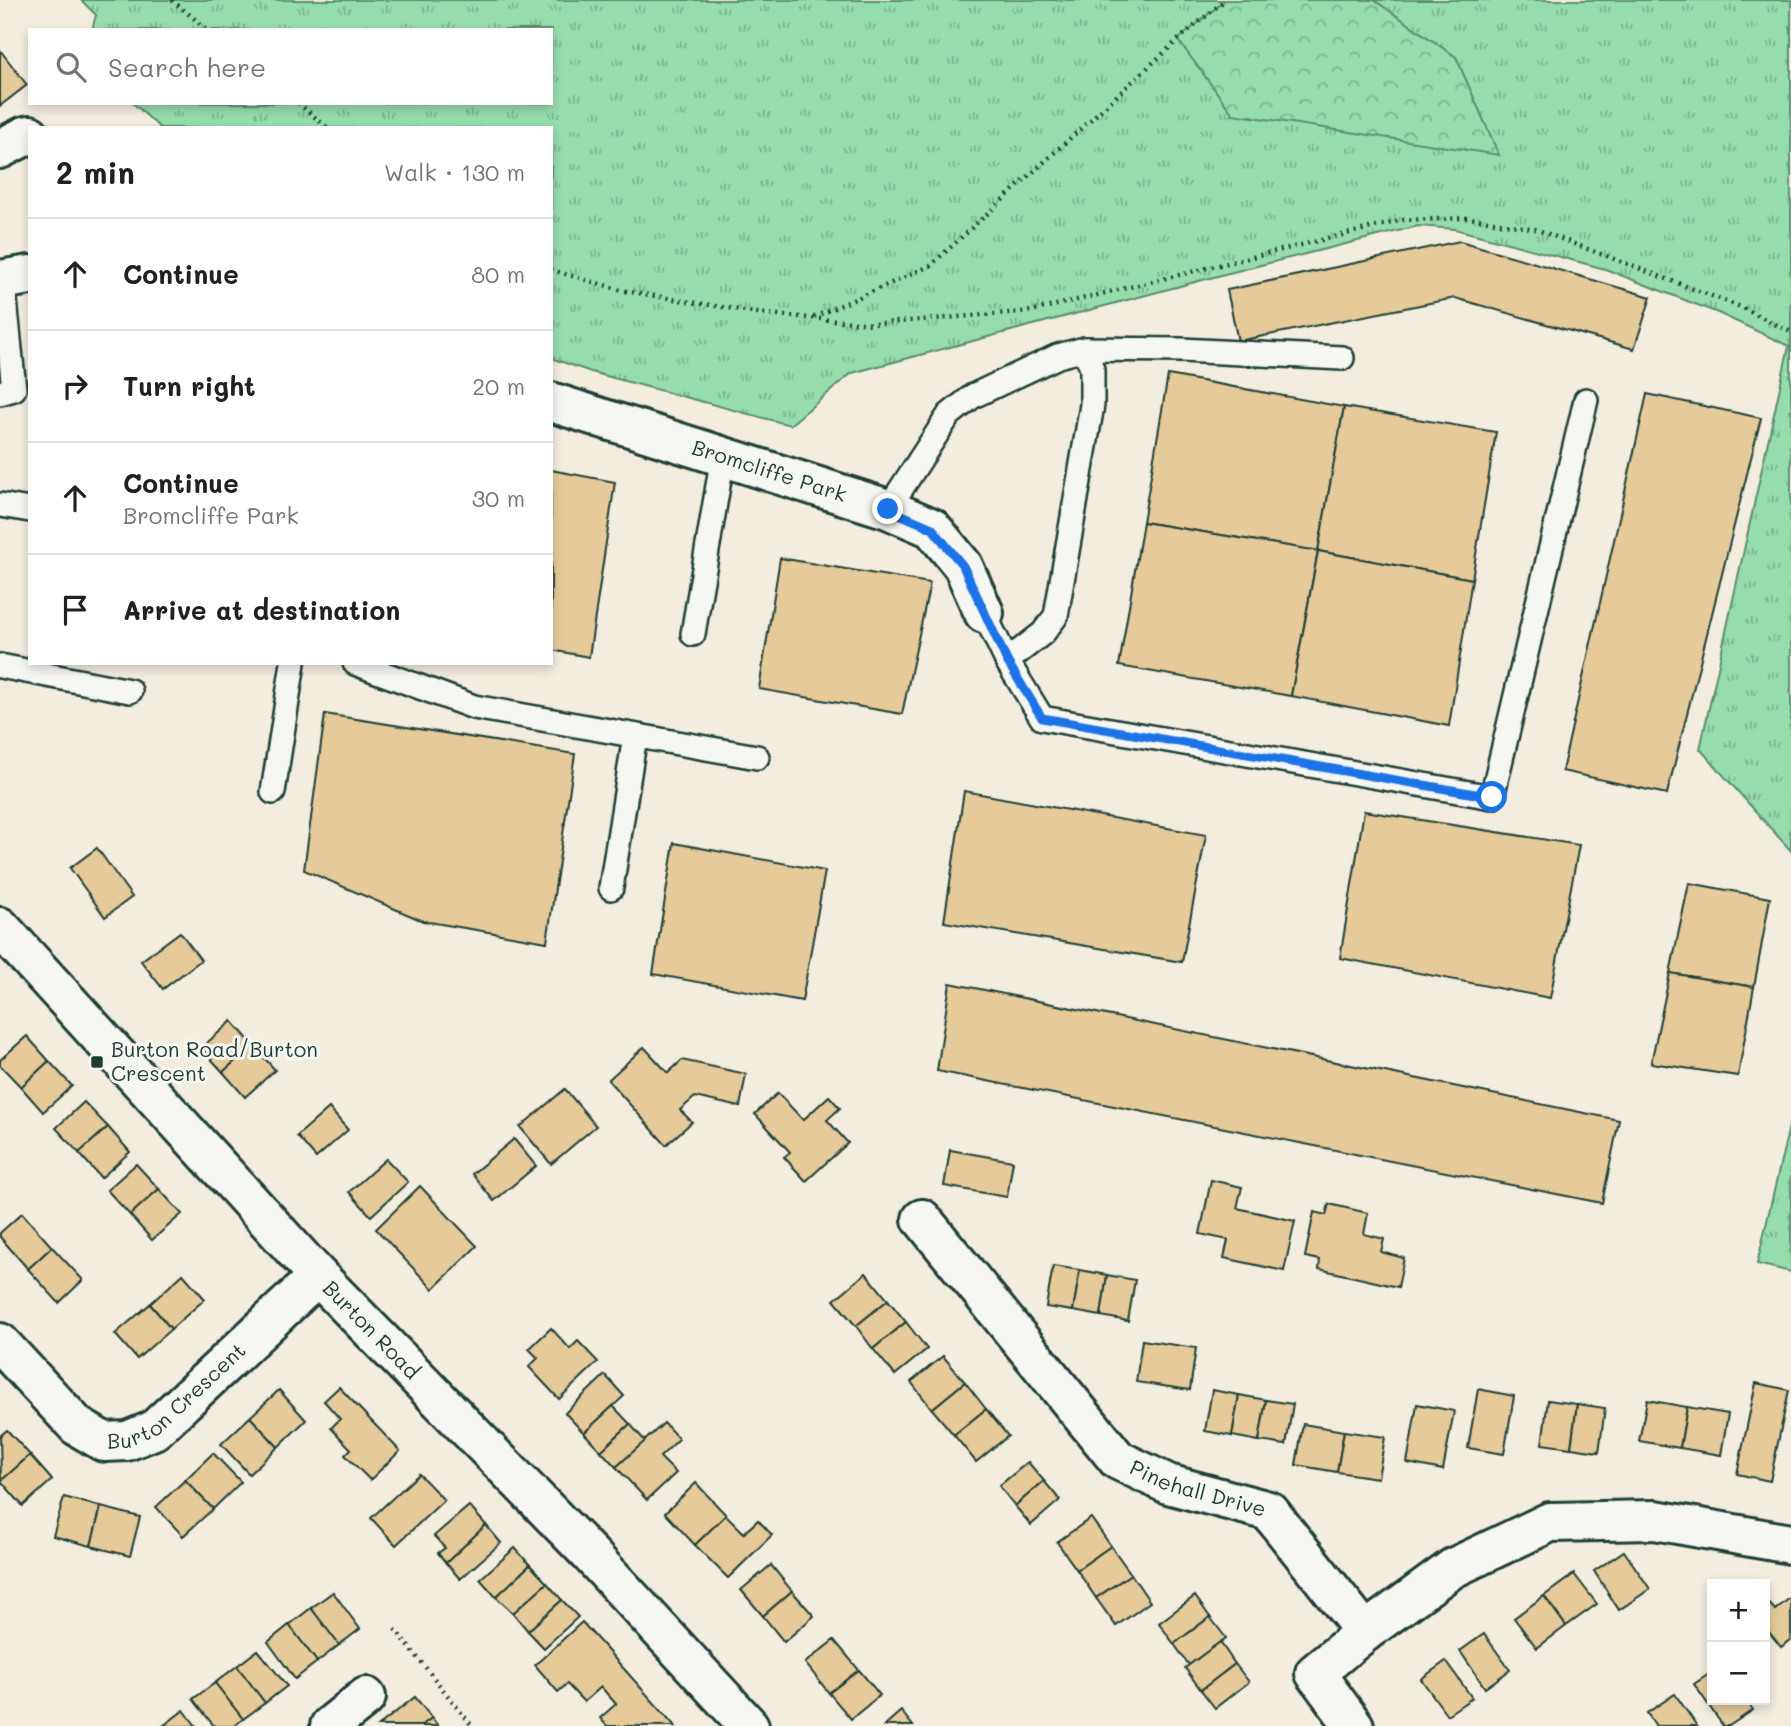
<!DOCTYPE html>
<html lang="en">
<head>
<meta charset="utf-8">
<style>
	:root { --surface:#fff; --page:#f2f2f2; --text:#202124; --muted:#757577; --line:#e0e0e0 }
	body { margin:0; font-family:Mali,sans-serif; background:var(--page); color:var(--text) }
	.controls { position:absolute; right:21px; bottom:21px; display:grid; overflow:hidden; border-radius:0px; box-shadow:0 4px 10px #0003 }
	.controls button { width:63px; height:63px; display:grid; place-items:center; padding:0; border:0; border-bottom:2px solid var(--line); background:var(--surface); color:var(--text); font:35px sans-serif }
	.stop { position:absolute; width:21px; height:21px; margin:-16px; border:5px solid #1a73e8; border-radius:50%; background:#fff }
	.stop.end { background:#1a73e8; border-color:#fff; box-shadow:0 2px 7px #0008 }
	.list { margin:0; padding:0; list-style:none }
	h2 { display:flex; justify-content:space-between; align-items:center; height:91px; margin:0; padding:0 28px; font-size:30px }
	h2 small { font-size:23px; font-weight:400; color:var(--muted) }
	.list li { display:grid; grid-template-columns:46px 1fr auto; gap:21px; align-items:center; box-sizing:border-box; height:112px; padding:0 28px; border-top:2px solid var(--line) }
	.list b { display:block; font-size:26px; white-space:nowrap }
	.list p { margin:0; font-size:23px; white-space:nowrap; color:var(--muted) }
	.list em { font-size:23px; font-style:normal; color:var(--muted) }
	.icon { flex:none; width:38px; height:38px; fill:none; stroke:currentColor; stroke-width:2; stroke-linecap:round; stroke-linejoin:round }
	.map { position:relative; flex:none; width:1791px; height:1726px; overflow:hidden }
	.search { position:absolute; background:var(--surface); box-shadow:0 4px 10px #0003; left:28px; top:28px; width:525px; height:77px; display:flex; align-items:center; gap:18px; box-sizing:border-box; padding:0 24px; border-radius:0px; color:var(--muted); font-size:26px }
	.panel { position:absolute; background:var(--surface); box-shadow:0 4px 10px #0003; left:28px; top:126px; width:525px; height:539px; border-radius:0px }
	.map>svg:first-child { display:block }
	.grass { fill:url(#grass-tufts); stroke:#5a8d70; stroke-width:2 }
	.forest { fill:url(#forest-crowns); stroke:#5a8d70; stroke-width:2 }
	.building { fill:#e6ca9a; stroke:#1f3d34; stroke-width:2 }
	.lines { fill:none; stroke-linecap:round; stroke-linejoin:round }
	.service-casing { stroke:#1f3d34; stroke-width:28 }
	.minor-casing { stroke:#1f3d34; stroke-width:44 }
	.tertiary-casing { stroke:#1f3d34; stroke-width:44 }
	.path { stroke:#1f3d34; stroke-width:4.5; stroke-dasharray:2 5; stroke-linecap:butt }
	.service { stroke:#f6f6f2; stroke-width:23 }
	.minor { stroke:#f6f6f2; stroke-width:38 }
	.tertiary { stroke:#f6f6f2; stroke-width:38 }
	.route { stroke:#1a73e8; stroke-width:9 }
	.poi-dot { fill:#1f3d34; stroke:#f6f6f2; stroke-width:2.5 }
	.labels { text-anchor:middle; stroke-width:6; stroke-linejoin:round; paint-order:stroke }
	.street-label { font-size:21px; fill:#1f3d34; stroke:#f6f6f2 }
	.poi-label { font-size:21px; fill:#1f3d34; stroke:#f6f6f2; text-anchor:start }
</style>
</head>
<body>
<div class="map">
<svg width="1791" height="1726" viewBox="0 0 1791 1726">
	<defs>
		<pattern id="grass-tufts" width="24" height="20" patternUnits="userSpaceOnUse" patternTransform="scale(1.75)"><rect width="24" height="20" fill="#96ddac"/><path d="M3 7l-1-3M5 7V3M7 7l1-3M15 17l-1-3M17 17v-4M19 17l1-3" fill="none" stroke="#7ab48d"/></pattern>
		<pattern id="forest-crowns" width="20" height="18" patternUnits="userSpaceOnUse" patternTransform="scale(1.75)"><rect width="20" height="18" fill="#96ddac"/><path d="M2 6a3 3 0 1 1 6 0M12 15a3 3 0 1 1 6 0" fill="none" stroke="#7ab48d"/></pattern>
	</defs>
	<rect width="100%" height="100%" fill="#f3ede0"/>
	<filter id="ink" filterUnits="userSpaceOnUse"><feTurbulence type="fractalNoise" baseFrequency=".0143" numOctaves="2"/><feDisplacementMap in="SourceGraphic" scale="14" xChannelSelector="R" yChannelSelector="G"/><feConvolveMatrix kernelMatrix="1 2 1 2 8 2 1 2 1" color-interpolation-filters="sRGB"/></filter>
	<g filter="url(#ink)">
		<g class="grass">
			<path d="M81,0h1710v851l-91,-102 89,-403 -71,-33 -113,-44 -150,-40 -37,-3 -189,47 -377,100 -62,52 -199,-53 -40,-14v-230h-391l-27,-25h418v-73h-459l4,-15z"/>
			<path d="M1791,1118v154l-34,-8z"/>
		</g>
		<path class="forest" d="M1225,0h149l82,57 43,98 -266,-41 -55,-74z"/>
		<g class="building">
			<path d="M0,50l27,35 -27,21z"/>
			<path d="M1460,241l191,56 -17,52 -179,-51 -217,43 -11,-51z"/>
			<path d="M1168,375l176,32 -26,144 -175,-29z"/>
			<path d="M1647,394l114,24 -94,376 -105,-23z"/>
			<path d="M1344,407l152,25 -24,147 -154,-28z"/>
			<path d="M551,470l64,12 -26,175 -38,-7z"/>
			<path d="M1143,522l175,29 -27,145 -172,-30z"/>
			<path d="M1318,551l154,28 -23,147 -158,-30z"/>
			<path d="M780,558l150,25 -28,131 -143,-25z"/>
			<path d="M325,714l250,40 -28,188 -124,-21 -119,-51z"/>
			<path d="M964,791l242,44 -24,127 -238,-40z"/>
			<path d="M1364,811l215,34 -29,153 -210,-40z"/>
			<path d="M674,843l151,28 -23,130 -149,-27z"/>
			<path d="M97,848l35,49 -27,20 -35,-49z"/>
			<path d="M1689,883l81,15 -16,89 -84,-14z"/>
			<path d="M180,932l21,28 -38,29 -22,-28z"/>
			<path d="M1670,973l84,14 -16,89 -87,-13z"/>
			<path d="M950,983l669,137 -17,83 -665,-132z"/>
			<path d="M232,1021l21,24 -30,27 -22,-24z"/>
			<path d="M27,1036l22,25 -28,26 -21,-22v-5z"/>
			<path d="M253,1045l22,25 -30,27 -22,-25z"/>
			<path d="M644,1047l24,26 14,-13 64,14 -6,33 -45,-10 -15,13 12,12 -26,23 -58,-65z"/>
			<path d="M49,1061l23,25 -29,26 -22,-25z"/>
			<path d="M565,1089l31,37 -45,38 -31,-37z"/>
			<path d="M778,1093l25,27 26,-24 11,12 -13,12 21,23 -42,38 -22,-24 6,-5 -35,-38z"/>
			<path d="M84,1102l24,25 -29,26 -23,-25z"/>
			<path d="M329,1108l19,22 -32,28 -19,-22z"/>
			<path d="M108,1127l22,25 -29,26 -22,-25z"/>
			<path d="M514,1139l22,27 -42,35 -22,-27z"/>
			<path d="M950,1150l63,11 -6,36 -63,-11z"/>
			<path d="M386,1159l22,23 -37,34 -22,-24z"/>
			<path d="M136,1164l23,25 -29,26 -23,-25z"/>
			<path d="M1211,1180l31,7 -5,21 58,13 -11,50 -60,-13 4,-18 -28,-6z"/>
			<path d="M420,1186l57,60 -44,43 -57,-60z"/>
			<path d="M159,1189l23,25 -30,26 -22,-25z"/>
			<path d="M1329,1204l39,9 -4,21 20,5 -3,13 23,6 -6,29 -79,-18 1,-9 -15,-3 9,-45 12,3z"/>
			<path d="M22,1213l30,34 -24,22 -28,-32v-4z"/>
			<path d="M52,1247l31,33 -24,23 -31,-34z"/>
			<path d="M1053,1266l27,4 -7,41 -27,-4z"/>
			<path d="M1080,1270l27,5 -6,41 -28,-5z"/>
			<path d="M866,1273l22,27 -32,26 -22,-26z"/>
			<path d="M183,1274l22,25 -34,30 -21,-25z"/>
			<path d="M1107,1275l28,5 -7,41 -27,-5z"/>
			<path d="M888,1300l18,22 -33,27 -17,-23z"/>
			<path d="M150,1304l21,25 -34,30 -22,-25z"/>
			<path d="M906,1322l21,27 -32,26 -22,-26z"/>
			<path d="M551,1328l19,21 8,-8 20,21 -39,37 -30,-32 9,-9 -9,-9z"/>
			<path d="M1142,1340l54,8 -6,42 -54,-8z"/>
			<path d="M943,1356l22,26 -33,27 -21,-27z"/>
			<path d="M605,1375l19,21 -40,37 -19,-20z"/>
			<path d="M965,1382l21,27 -32,26 -22,-26z"/>
			<path d="M1756,1383l33,7 -19,91 -33,-7z"/>
			<path d="M339,1387l61,64 -30,29 -25,-25 6,-6 -20,-21 9,-9 -16,-18z"/>
			<path d="M1478,1389l36,7 -10,58 -36,-6z"/>
			<path d="M279,1390l27,30 -28,27 -28,-30z"/>
			<path d="M1212,1390l27,5 -7,41 -27,-5z"/>
			<path d="M1239,1395l27,5 -7,41 -27,-5z"/>
			<path d="M1266,1400l27,4 -7,41 -27,-4z"/>
			<path d="M1548,1400l29,4 -6,44 -29,-4z"/>
			<path d="M1647,1400l40,7 -7,41 -41,-7z"/>
			<path d="M1417,1404l37,7 -11,59 -36,-7z"/>
			<path d="M1577,1404l28,4 -6,44 -28,-4z"/>
			<path d="M613,1406l17,18 -29,27 -17,-18z"/>
			<path d="M1687,1407l41,7 -7,41 -41,-7z"/>
			<path d="M986,1409l22,27 -32,26 -22,-27z"/>
			<path d="M250,1417l28,30 -29,27 -28,-30z"/>
			<path d="M664,1423l15,16 -19,18 16,16 -29,27 -31,-33z"/>
			<path d="M630,1424l15,17 -29,26 -15,-16z"/>
			<path d="M1303,1424l41,7 -7,41 -41,-7z"/>
			<path d="M7,1430l23,25 -29,26 -1,-45z"/>
			<path d="M1344,1431l41,6 -7,41 -41,-6z"/>
			<path d="M213,1453l28,29 -28,27 -28,-29z"/>
			<path d="M30,1455l22,25 -29,26 -22,-25z"/>
			<path d="M1028,1462l16,19 -29,25 -16,-20z"/>
			<path d="M419,1474l25,26 -48,45 -25,-27z"/>
			<path d="M185,1480l28,29 -30,27 -27,-29z"/>
			<path d="M1044,1481l16,19 -29,25 -16,-19z"/>
			<path d="M696,1483l30,32 -31,30 -30,-32z"/>
			<path d="M64,1497l37,10 -10,39 -38,-10z"/>
			<path d="M469,1506l17,19 -40,38 -8,-10 7,-5 -11,-12z"/>
			<path d="M101,1507l39,10 -10,39 -39,-10z"/>
			<path d="M726,1515l18,18 14,-13 14,15 -44,43 -33,-33z"/>
			<path d="M1091,1518l20,28 -34,24 -20,-28z"/>
			<path d="M486,1525l15,18 -41,36 -14,-16z"/>
			<path d="M1111,1546l20,28 -35,24 -19,-28z"/>
			<path d="M515,1548l15,17 -34,32 -16,-18z"/>
			<path d="M1624,1551l26,38 -31,21 -25,-39z"/>
			<path d="M530,1565l17,18 -34,30 -17,-16z"/>
			<path d="M771,1565l21,26 -29,25 -22,-26z"/>
			<path d="M1131,1574l19,28 -34,24 -20,-28z"/>
			<path d="M1574,1574l23,30 -31,22 -22,-30z"/>
			<path d="M547,1583l15,17 -34,31 -15,-18z"/>
			<path d="M792,1591l22,25 -30,26 -21,-26z"/>
			<path d="M333,1592l27,37 -21,16 -28,-37z"/>
			<path d="M1195,1596l15,21 -36,27 -15,-21z"/>
			<path d="M1544,1596l22,30 -29,22 -23,-30z"/>
			<path d="M1791,1597v42l-10,8 -16,-20v-21l4,-3 6,7z"/>
			<path d="M562,1600l16,17 -34,31 -16,-17z"/>
			<path d="M311,1608l28,37 -22,17 -28,-37z"/>
			<path d="M1210,1617l16,21 -37,27 -15,-21z"/>
			<path d="M582,1622l93,104h-68l-7,-8 16,-14 -15,-17 -17,15 -17,-18 -9,8 -23,-27z"/>
			<path d="M289,1625l28,37 -22,17 -27,-37z"/>
			<path d="M1484,1634l26,36 -25,18 -25,-37z"/>
			<path d="M834,1640l25,30 -30,23 -24,-30z"/>
			<path d="M1220,1642l15,22 -34,26 -16,-22z"/>
			<path d="M258,1650l29,36 -22,17 -28,-37z"/>
			<path d="M1446,1661l26,37 -25,17 -26,-36z"/>
			<path d="M1235,1664l14,18 -34,26 -14,-18z"/>
			<path d="M237,1666l28,37 -22,16 -28,-36z"/>
			<path d="M859,1670l21,25 -29,24 -22,-26z"/>
			<path d="M1712,1672v28h34l7,10 -24,16h-6l-29,-42z"/>
			<path d="M215,1683l28,36 -9,7h-20l-21,-27z"/>
			<path d="M1675,1694l22,32h-41l-9,-13z"/>
			<path d="M415,1697l17,21 -11,8h-43z"/>
			<path d="M184,1710l12,16h-33z"/>
			<path d="M901,1711l12,15h-29z"/>
			<path d="M432,1718l6,8h-17z"/>
		</g>
		<g class="lines">
			<defs>
				<g id="service">
					<path d="M0,393l14,-4 -11,-109"/>
					<path d="M0,505l30,5"/>
					<path d="M888,509l61,-94 24,-19 85,-40 27,-7 96,1 161,8"/>
					<path d="M984,613l23,48 35,57 450,79 94,-397"/>
					<path d="M693,634l30,-178"/>
					<path d="M1007,661l36,-28 13,-17 36,-211v-36l-7,-20"/>
					<path d="M355,663l119,44 283,50"/>
					<path d="M0,666l130,25"/>
					<path d="M273,792l20,-129"/>
					<path d="M611,888l24,-152"/>
				</g>
				<g id="minor">
					<path d="M0,149l25,-13 5,-1"/>
					<path d="M0,280l30,-5"/>
					<path id="s1" d="M551,402l337,107 44,19 31,38 21,47"/>
					<path id="s2" d="M922,1219l196,241 50,24 101,27 96,121"/>
					<path id="s3" d="M0,1343l77,83 27,16 23,-1 27,-11 164,-154"/>
					<path d="M330,1726l36,-29"/>
					<path d="M1354,1726l-39,-53 50,-41 88,-64 97,-46 105,-2 136,24"/>
				</g>
				<g id="tertiary">
					<path id="s4" d="M0,927l318,349 272,278 159,172"/>
				</g>
			</defs>
			<use href="#service" class="service-casing"/>
			<use href="#minor" class="minor-casing"/>
			<use href="#tertiary" class="tertiary-casing"/>
			<g class="path">
				<path d="M172,0l36,30"/>
				<path d="M298,103l30,25"/>
				<path d="M551,270l74,21 133,22 115,11 159,-13 371,-91 67,-2 65,11 206,78 50,25"/>
				<path d="M814,317l116,-51 248,-226 47,-40"/>
				<path d="M395,1629l77,97"/>
			</g>
			<use href="#service" class="service"/>
			<use href="#minor" class="minor"/>
			<use href="#tertiary" class="tertiary"/>
		</g>
	</g>
	<g class="lines" filter="url(#ink)">
		<path class="route" d="M888,509l44,19 31,38 44,95 35,57 450,79"/>
	</g>
	<rect class="poi-dot" x="90" y="1055" width="14" height="14" rx="3.5"/>
	<g class="labels">
		<g class="street-label">
			<text dy="7" stroke="none"><textPath href="#s1" startOffset="229">Bromcliffe Park</textPath></text>
			<text dy="7" stroke="none"><textPath href="#s4" startOffset="548">Burton Road</textPath></text>
			<text dy="7" stroke="none"><textPath href="#s3" startOffset="233">Burton Crescent</textPath></text>
			<text dy="7" stroke="none"><textPath href="#s2" startOffset="396">Pinehall Drive</textPath></text>
		</g>
		<g class="poi-label">
			<text x="111" y="1057">Burton Road/Burton<tspan x="111" dy="24">Crescent</tspan></text>
		</g>
	</g>
</svg>
<div class="controls">
<button>+</button>
<button>−</button>
</div>
<div class="stop" style="left:1492px;top:797px"></div>
<div class="stop end" style="left:888px;top:509px"></div>
<div class="search"><svg class="icon" aria-label="search" viewBox="0 0 24 24"><circle cx="10" cy="10" r="6"/><path d="M15 15l6 6"/></svg>Search here</div>
<section class="panel">
<h2>2 min<small>Walk · 130 m</small></h2>
<ul class="list">
<li><svg class="icon" aria-label="ahead" viewBox="0 0 24 24"><path d="M12 20V5M6 11l6-6 6 6"/></svg><div><b>Continue</b></div><em>80 m</em></li>
<li><svg class="icon" aria-label="right" viewBox="0 0 24 24"><path d="M7 20v-9h11M14 6l5 5-5 5"/></svg><div><b>Turn right</b></div><em>20 m</em></li>
<li><svg class="icon" aria-label="ahead" viewBox="0 0 24 24"><path d="M12 20V5M6 11l6-6 6 6"/></svg><div><b>Continue</b><p>Bromcliffe Park</p></div><em>30 m</em></li>
<li><svg class="icon" aria-label="arrive" viewBox="0 0 24 24"><path d="M6 21V4h12l-3 4 3 4H6"/></svg><div><b>Arrive at destination</b></div></li>
</ul>
</section>
</div>
</body>
</html>
